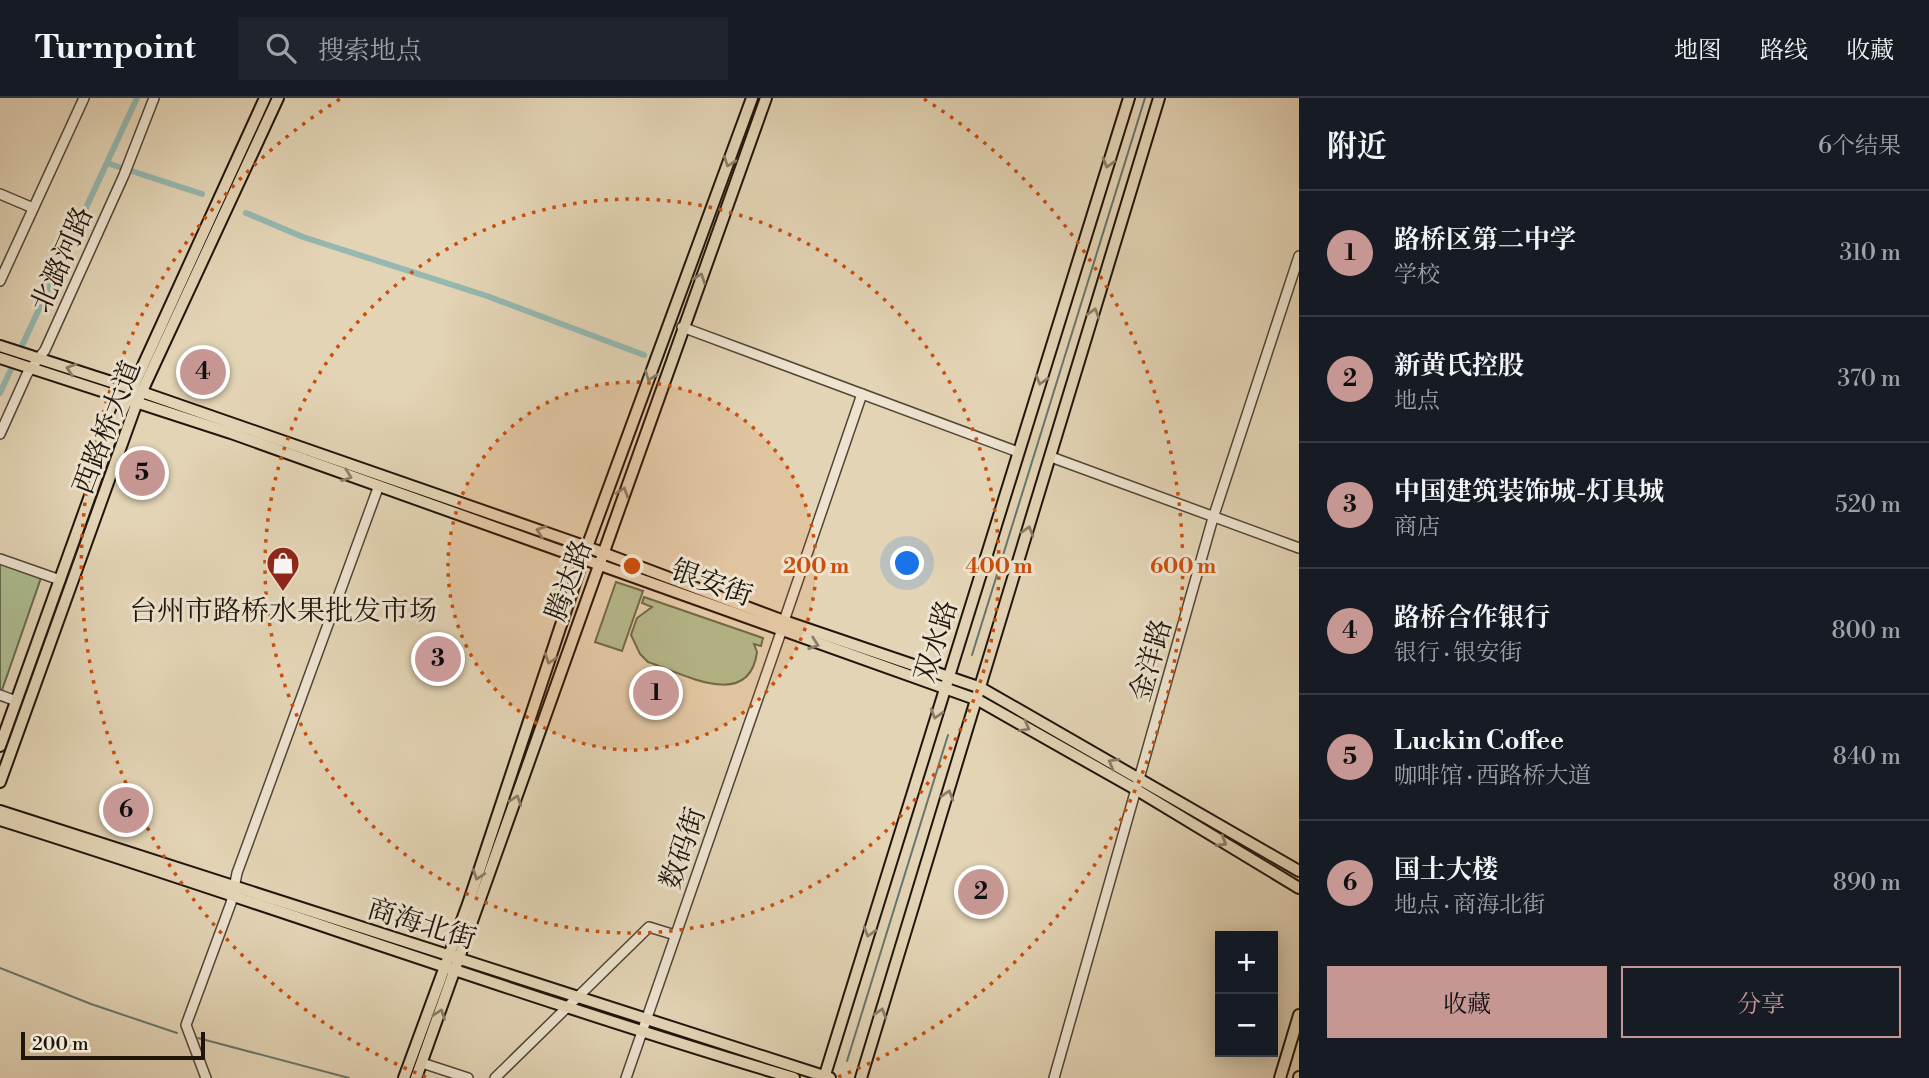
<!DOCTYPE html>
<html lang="zh">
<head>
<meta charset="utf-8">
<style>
	:root { --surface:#171b24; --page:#20242c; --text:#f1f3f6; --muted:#9ea1a6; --line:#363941; --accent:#c59692 }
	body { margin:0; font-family:"Libre Bodoni","Noto Serif SC",serif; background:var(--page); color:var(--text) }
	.controls { position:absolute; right:21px; bottom:21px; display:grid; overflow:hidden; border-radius:0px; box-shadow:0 4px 18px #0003 }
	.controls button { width:63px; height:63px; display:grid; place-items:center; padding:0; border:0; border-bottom:2px solid var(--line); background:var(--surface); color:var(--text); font:35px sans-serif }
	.scale { position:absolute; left:21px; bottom:18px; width:184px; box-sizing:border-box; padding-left:7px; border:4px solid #20150c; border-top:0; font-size:19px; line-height:24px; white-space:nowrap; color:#20150c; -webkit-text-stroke:5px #ede3cf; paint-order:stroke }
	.you { position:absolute; left:908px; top:466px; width:24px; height:24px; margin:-18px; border:5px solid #fff; border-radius:50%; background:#1a73e8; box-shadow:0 0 0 10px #1a73e833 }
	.badge { display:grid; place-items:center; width:46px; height:46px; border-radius:50%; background:var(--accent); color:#111; font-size:23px; font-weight:700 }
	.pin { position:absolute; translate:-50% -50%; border:4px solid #fff; box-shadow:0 2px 7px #0006 }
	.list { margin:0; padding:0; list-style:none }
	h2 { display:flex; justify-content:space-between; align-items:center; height:91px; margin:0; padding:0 28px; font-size:30px }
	h2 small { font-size:23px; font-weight:400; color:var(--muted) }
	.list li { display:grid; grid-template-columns:46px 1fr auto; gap:21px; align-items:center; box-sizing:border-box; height:126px; padding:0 28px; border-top:2px solid var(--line) }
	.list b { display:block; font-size:26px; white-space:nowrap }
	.list p { margin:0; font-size:23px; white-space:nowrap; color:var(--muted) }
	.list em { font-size:23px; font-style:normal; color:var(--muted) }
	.actions { display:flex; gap:14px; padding:21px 28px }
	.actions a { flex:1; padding:16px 0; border:2px solid var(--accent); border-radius:0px; text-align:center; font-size:24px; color:var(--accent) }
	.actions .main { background:var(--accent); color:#111 }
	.icon { flex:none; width:38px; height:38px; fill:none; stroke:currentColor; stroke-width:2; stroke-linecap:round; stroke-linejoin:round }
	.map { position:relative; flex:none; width:1299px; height:980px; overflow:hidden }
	header { display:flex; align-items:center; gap:42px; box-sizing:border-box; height:98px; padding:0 35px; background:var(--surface); border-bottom:2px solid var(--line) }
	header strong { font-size:33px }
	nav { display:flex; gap:38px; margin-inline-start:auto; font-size:24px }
	.search { width:490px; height:63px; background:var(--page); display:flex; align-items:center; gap:18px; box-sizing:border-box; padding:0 24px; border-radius:0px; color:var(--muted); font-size:26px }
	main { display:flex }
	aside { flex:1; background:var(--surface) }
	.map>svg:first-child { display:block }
	.green { fill:#adbe92; stroke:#666a4f; stroke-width:2 }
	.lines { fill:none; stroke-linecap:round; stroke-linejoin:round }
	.stream { stroke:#66776e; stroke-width:2 }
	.canal { stroke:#95b8b0; stroke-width:6 }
	.minor-casing { stroke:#514536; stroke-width:12 }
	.major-casing { stroke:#20150c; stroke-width:14 }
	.minor { stroke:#ede3cf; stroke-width:9 }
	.major { stroke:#e3d4b5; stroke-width:10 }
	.oneway { stroke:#8b7e69 }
	.ring { fill:none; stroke:#ca4f0c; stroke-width:3.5; stroke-dasharray:3.5 7 }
	.labels { text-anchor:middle; stroke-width:6; stroke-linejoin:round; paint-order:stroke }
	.street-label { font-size:28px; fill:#20150c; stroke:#ede3cf }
	.poi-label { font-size:28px; fill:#20150c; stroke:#ede3cf }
	.centre { fill:#ca4f0c; stroke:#ede3cf; stroke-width:3.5 }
	.ring-label { font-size:21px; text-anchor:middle; font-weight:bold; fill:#ca4f0c; stroke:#ede3cf; stroke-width:6; stroke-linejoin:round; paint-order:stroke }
</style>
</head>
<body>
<header>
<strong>Turnpoint</strong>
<div class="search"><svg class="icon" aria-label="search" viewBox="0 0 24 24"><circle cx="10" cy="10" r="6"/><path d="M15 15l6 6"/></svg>搜索地点</div>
<nav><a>地图</a><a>路线</a><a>收藏</a></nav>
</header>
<main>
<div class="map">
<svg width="1299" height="980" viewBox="0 0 1299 980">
	<rect width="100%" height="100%" fill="#e3d4b5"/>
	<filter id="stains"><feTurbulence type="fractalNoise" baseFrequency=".00286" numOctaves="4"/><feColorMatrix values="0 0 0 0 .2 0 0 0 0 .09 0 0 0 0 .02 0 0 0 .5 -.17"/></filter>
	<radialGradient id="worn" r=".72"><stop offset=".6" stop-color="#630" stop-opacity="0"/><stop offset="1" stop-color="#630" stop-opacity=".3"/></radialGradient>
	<g class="green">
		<path d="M0,459l43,15 -42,121h-1z"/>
		<path d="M616,484l27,9 -21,60 -27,-9z"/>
		<path d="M644,499l119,41 -2,8 -7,-2 3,8c-8,60 -75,21 -109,10l-8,-8 -9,-19 6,-17 15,-11 -10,-4z"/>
	</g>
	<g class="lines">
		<g class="stream">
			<path d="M972,557l173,-557"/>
			<path d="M0,870l91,36 86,29"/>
			<path d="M198,940l151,40"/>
			<path d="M847,963l101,-326"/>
		</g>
		<g class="canal">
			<path d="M107,65l95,31"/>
			<path d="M246,115l57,24 184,59 157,59"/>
			<path d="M0,295l137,-295"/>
		</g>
		<defs>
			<g id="minor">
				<path d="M0,96l33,14"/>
				<path d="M0,183l84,-183"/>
				<path d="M682,229l336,125"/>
				<path d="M0,336l27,-60 18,-24 79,-175 30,-77"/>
				<path d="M1051,359l248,91"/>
				<path d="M0,461l60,21"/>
				<path d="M784,523l78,-227"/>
				<path d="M0,597l16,6"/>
				<path d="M422,965l46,15"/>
				<path d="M206,980l-20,-53 45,-122 6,-30 141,-385"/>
				<path d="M495,980l154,-151 26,8"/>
				<path d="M626,980l155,-446"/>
				<path d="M1054,980l159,-560 86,-262"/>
			</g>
			<g id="major">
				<path d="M0,248l133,43 454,158 197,74 197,67 318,183"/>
				<path d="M0,260l231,75 747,267 159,90 162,98"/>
				<path d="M0,648l114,-317 151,-331"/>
				<path d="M0,684l137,-380 141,-304"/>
				<path d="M0,713l830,267"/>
				<path d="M0,722c265,83 527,179 794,258"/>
				<path d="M404,980l64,-174 119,-357 165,-449"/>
				<path d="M416,980l350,-980"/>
				<path d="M824,980l305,-980"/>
				<path d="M861,980l298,-980"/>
				<path d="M1280,980l19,-63"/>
				<path d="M1299,980v-1"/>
			</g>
		</defs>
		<use href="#minor" class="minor-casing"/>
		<use href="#major" class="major-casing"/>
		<use href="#minor" class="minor"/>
		<use href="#major" class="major"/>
	</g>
	<defs><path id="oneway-chevron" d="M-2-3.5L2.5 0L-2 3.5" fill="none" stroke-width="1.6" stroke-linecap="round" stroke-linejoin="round" transform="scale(1.75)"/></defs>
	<g class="oneway">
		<use href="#oneway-chevron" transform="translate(729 64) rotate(110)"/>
		<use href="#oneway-chevron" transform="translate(1108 65) rotate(107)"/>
		<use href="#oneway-chevron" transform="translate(700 180) rotate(-70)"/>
		<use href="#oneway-chevron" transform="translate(1094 215) rotate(-73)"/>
		<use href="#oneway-chevron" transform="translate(71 271) rotate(-162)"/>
		<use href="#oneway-chevron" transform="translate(650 278) rotate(110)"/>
		<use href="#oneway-chevron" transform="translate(1041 282) rotate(107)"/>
		<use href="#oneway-chevron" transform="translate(347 378) rotate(20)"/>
		<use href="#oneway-chevron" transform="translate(623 394) rotate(-71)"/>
		<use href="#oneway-chevron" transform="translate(541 433) rotate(-161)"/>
		<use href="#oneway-chevron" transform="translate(1028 433) rotate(-73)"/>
		<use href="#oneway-chevron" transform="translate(814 546) rotate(19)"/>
		<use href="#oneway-chevron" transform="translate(550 561) rotate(109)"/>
		<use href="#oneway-chevron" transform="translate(936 616) rotate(107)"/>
		<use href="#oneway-chevron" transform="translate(1025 629) rotate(29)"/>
		<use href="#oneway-chevron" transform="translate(1113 665) rotate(-150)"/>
		<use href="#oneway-chevron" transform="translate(948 697) rotate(-73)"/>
		<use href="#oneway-chevron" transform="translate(516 702) rotate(-71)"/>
		<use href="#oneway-chevron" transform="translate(1222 744) rotate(31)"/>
		<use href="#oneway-chevron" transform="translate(478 777) rotate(109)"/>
		<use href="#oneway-chevron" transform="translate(869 834) rotate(107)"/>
		<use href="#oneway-chevron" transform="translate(881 915) rotate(-73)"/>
		<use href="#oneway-chevron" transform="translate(440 916) rotate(-70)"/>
	</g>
	<circle cx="632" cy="468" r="184" fill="#ca4f0c" fill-opacity=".12"/>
	<g class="ring">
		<circle cx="632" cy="468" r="184"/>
		<circle cx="632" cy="468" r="367"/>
		<path d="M426 979A551 551 0 0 1 340 1M924 1A551 551 0 0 1 838 979"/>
	</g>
	<defs>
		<symbol id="shop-pin" viewBox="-11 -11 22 30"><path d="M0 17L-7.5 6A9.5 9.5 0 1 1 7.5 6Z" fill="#8f2418" stroke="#ede3cf"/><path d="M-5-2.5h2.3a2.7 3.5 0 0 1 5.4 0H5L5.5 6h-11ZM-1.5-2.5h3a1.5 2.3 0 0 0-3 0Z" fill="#fff"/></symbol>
	</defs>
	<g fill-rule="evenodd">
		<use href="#shop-pin" x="264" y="446" width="38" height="52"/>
	</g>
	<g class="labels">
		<g class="street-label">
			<text transform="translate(61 161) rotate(-66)" y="10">北潞河路</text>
			<text transform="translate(106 329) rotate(-69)" y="10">西路桥大道</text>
			<text transform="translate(568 482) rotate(-70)" y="10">腾达路</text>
			<text transform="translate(712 484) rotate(20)" y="10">银安街</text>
			<text transform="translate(935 543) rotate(-73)" y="10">双水路</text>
			<text transform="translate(1150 562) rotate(-74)" y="10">金洋路</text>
			<text transform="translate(682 750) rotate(-71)" y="10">数码街</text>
			<text transform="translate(422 825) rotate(17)" y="10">商海北街</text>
		</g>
		<g class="poi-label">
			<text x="283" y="522">台州市路桥水果批发市场</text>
		</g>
	</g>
	<circle cx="632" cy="468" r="10" class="centre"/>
	<g class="ring-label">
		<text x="816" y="475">200 m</text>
		<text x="999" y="475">400 m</text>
		<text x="1183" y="475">600 m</text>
	</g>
	<rect width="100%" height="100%" filter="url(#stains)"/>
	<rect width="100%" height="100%" fill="url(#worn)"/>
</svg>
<div class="controls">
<button>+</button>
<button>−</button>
</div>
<div class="scale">200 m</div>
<div class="you"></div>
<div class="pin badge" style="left:656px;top:595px">1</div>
<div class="pin badge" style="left:981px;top:794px">2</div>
<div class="pin badge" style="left:438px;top:561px">3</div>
<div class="pin badge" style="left:203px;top:274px">4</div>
<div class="pin badge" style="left:142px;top:375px">5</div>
<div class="pin badge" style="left:126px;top:712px">6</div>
</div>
<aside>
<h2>附近<small>6个结果</small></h2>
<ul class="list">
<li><span class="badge">1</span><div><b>路桥区第二中学</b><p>学校</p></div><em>310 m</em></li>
<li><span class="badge">2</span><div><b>新黄氏控股</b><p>地点</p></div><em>370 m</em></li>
<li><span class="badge">3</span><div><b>中国建筑装饰城-灯具城</b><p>商店</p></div><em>520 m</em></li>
<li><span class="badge">4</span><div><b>路桥合作银行</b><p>银行 · 银安街</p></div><em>800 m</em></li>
<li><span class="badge">5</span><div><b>Luckin Coffee</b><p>咖啡馆 · 西路桥大道</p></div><em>840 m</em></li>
<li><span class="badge">6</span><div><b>国土大楼</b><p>地点 · 商海北街</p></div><em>890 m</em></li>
</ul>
<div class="actions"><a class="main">收藏</a><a>分享</a></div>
</aside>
</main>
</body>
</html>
